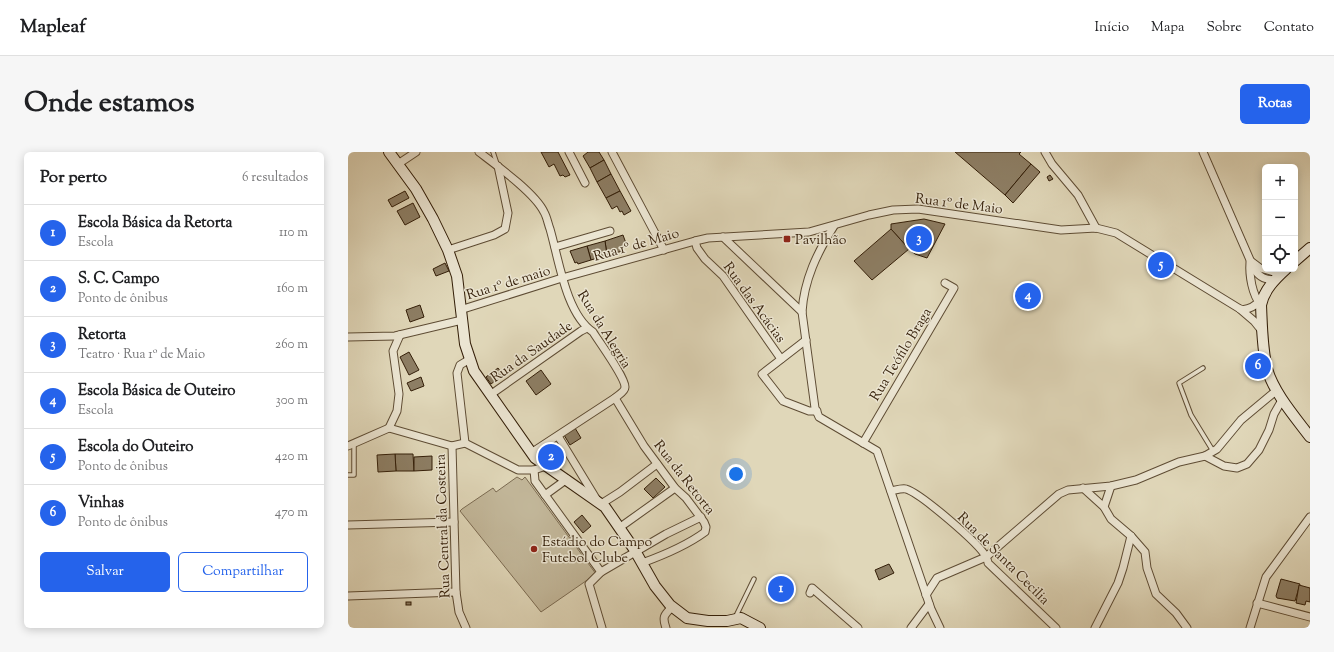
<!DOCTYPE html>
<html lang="pt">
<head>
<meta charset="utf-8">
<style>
	:root { --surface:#fff; --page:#f6f6f6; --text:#202124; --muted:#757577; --line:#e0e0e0; --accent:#2563eb }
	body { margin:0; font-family:"Sorts Mill Goudy",serif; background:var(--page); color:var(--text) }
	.controls { position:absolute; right:12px; top:12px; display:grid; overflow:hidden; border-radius:6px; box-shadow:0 2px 10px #0003 }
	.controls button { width:36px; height:36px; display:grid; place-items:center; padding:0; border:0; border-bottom:1px solid var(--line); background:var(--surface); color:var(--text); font:20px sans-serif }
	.you { position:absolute; left:388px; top:322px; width:14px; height:14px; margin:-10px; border:3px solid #fff; border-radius:50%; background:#1a73e8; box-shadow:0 0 0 6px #1a73e833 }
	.badge { display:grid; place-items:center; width:26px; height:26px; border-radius:50%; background:var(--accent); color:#fff; font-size:13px; font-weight:700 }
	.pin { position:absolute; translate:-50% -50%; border:2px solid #fff; box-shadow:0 1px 4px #0006 }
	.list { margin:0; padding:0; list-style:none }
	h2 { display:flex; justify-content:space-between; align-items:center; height:52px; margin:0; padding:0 16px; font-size:17px }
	h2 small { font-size:13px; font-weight:400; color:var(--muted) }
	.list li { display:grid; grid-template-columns:26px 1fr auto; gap:12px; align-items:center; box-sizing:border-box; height:56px; padding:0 16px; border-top:1px solid var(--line) }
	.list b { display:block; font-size:15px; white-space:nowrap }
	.list p { margin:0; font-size:13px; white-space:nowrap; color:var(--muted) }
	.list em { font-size:13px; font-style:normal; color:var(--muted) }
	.actions { display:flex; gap:8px; padding:12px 16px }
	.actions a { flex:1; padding:9px 0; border:1px solid var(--accent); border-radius:6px; text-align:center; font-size:14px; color:var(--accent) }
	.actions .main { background:var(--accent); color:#fff }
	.icon { flex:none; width:22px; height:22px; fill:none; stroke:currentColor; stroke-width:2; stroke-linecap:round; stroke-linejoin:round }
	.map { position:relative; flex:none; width:962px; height:476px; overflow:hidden; border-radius:6px }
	header { display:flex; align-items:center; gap:24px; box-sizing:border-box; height:56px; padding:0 20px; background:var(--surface); border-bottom:1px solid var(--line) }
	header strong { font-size:19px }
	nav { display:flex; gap:22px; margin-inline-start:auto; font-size:14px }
	.intro { display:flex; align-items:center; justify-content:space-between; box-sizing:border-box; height:96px; padding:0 24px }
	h1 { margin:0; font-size:28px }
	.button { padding:10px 18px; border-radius:6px; background:var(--accent); color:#fff; font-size:14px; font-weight:700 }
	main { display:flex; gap:24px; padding:0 24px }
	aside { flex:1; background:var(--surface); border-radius:6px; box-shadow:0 2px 10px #0003 }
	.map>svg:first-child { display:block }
	.green { fill:#c3b89b; stroke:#7b6b52 }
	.building { fill:#8d7e64; stroke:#331e08 }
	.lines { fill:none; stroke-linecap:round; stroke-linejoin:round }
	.lane-casing { stroke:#5e4c34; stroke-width:5.5 }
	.street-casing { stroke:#5e4c34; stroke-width:9 }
	.secondary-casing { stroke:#331e08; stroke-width:12 }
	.lane { stroke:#ebe5d2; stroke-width:3.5 }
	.street { stroke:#ebe5d2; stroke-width:7 }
	.secondary { stroke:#ebe5d2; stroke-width:10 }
	.poi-dot { fill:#8f2418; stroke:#ebe5d2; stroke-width:1.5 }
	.labels { text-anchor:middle; stroke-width:3; stroke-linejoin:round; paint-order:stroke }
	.street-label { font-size:14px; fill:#331e08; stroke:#ebe5d2 }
	.poi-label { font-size:14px; fill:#331e08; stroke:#ebe5d2; text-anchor:start }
</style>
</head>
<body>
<header>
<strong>Mapleaf</strong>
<nav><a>Início</a><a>Mapa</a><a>Sobre</a><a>Contato</a></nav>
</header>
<div class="intro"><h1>Onde estamos</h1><a class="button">Rotas</a></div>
<main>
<aside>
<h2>Por perto<small>6 resultados</small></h2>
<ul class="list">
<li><span class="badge">1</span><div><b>Escola Básica da Retorta</b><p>Escola</p></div><em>110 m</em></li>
<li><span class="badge">2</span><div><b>S. C. Campo</b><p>Ponto de ônibus</p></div><em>160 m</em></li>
<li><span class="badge">3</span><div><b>Retorta</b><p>Teatro · Rua 1º de Maio</p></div><em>260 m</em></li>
<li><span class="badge">4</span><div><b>Escola Básica de Outeiro</b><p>Escola</p></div><em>300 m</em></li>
<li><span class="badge">5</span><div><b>Escola do Outeiro</b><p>Ponto de ônibus</p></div><em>420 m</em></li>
<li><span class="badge">6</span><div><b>Vinhas</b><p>Ponto de ônibus</p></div><em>470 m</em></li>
</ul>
<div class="actions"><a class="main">Salvar</a><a>Compartilhar</a></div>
</aside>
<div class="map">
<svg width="962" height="476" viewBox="0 0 962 476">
	<rect width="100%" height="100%" fill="#e0d7b9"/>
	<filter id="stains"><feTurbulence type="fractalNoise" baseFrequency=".005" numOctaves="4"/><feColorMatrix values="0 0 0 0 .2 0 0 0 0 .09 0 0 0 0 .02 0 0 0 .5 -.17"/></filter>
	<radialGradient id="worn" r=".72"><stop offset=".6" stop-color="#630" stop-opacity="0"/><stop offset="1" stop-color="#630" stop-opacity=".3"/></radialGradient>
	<path class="green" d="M169,325l5,3 3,-3 71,97 -55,38 -81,-101 2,-2 31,-21 3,4z"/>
	<g class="building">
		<path d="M193,0h17l12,23 -5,2 -2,-2 -3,1 -6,-12 -5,3z"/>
		<path d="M240,0h11l5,8 -14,8 -7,-12z"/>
		<path d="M607,0h66l-2,2 12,10 -26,31z"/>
		<path d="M256,8l7,14 -14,8 -7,-14z"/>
		<path d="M683,12l9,8 -27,31 -8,-8z"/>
		<path d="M263,22l9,17 -14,7 -9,-16z"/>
		<path d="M702,23l3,4 -4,2 -2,-4z"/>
		<path d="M57,39l4,7 -17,9 -4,-7z"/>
		<path d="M272,39l11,20 -7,4 -2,-4 -2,1 -3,-6 -5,3 -6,-11z"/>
		<path d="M65,51l7,14 -15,8 -8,-14z"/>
		<path d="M576,67l21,5 -18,34 -12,-4 -6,-5 -18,-20v-5z"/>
		<path d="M543,77l18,20 -37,31 -18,-19z"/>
		<path d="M275,83l4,11 -5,1 1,4 -16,4 -2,-14z"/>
		<path d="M257,89l2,14 -16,5 -4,-14z"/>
		<path d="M239,94l4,14 -13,4 -1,-2 -2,1 -5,-12z"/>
		<path d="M97,111l4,8 -13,5 -3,-7z"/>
		<path d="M72,153l4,12 -14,5 -4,-12z"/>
		<path d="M61,200l10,18 -10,5 -9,-18z"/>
		<path d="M150,216l5,7 -12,9 -5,-7z"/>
		<path d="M193,218l10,14 -15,11 -10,-14z"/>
		<path d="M73,225l3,9 -13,5 -4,-8z"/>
		<path d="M227,276l6,10 -11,7 -6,-10z"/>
		<path d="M47,302h18l1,17h-18z"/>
		<path d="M47,302l1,17 -18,1 -1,-17z"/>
		<path d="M84,304v14l-18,1v-14z"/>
		<path d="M308,326l9,9 -12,11 -9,-9z"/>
		<path d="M234,363l9,11 -8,7 -9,-11z"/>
		<path d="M541,412l5,9 -15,7 -4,-10z"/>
		<path d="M933,427l19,5 -5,17 -18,-3 -1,-2z"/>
		<path d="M951,433l11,3v14l-4,-1 -1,4 -9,-2z"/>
		<rect x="58" y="450" width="5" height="3"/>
	</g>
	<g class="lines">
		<defs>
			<g id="lane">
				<path d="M145,0l4,12"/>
				<path d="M855,216l-24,15 12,32 22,36"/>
				<path d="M0,323h6v-31"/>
				<path d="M387,466l19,-39"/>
			</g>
			<g id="street">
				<path d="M131,0c17,13 56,41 65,60 3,5 4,12 6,17 9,31 16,85 43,103 6,10 32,45 32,55 0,5 -7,8 -10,11l-84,55"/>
				<path d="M221,0l16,31"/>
				<path d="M264,0l52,98"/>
				<path d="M697,0l7,12 26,31 18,33"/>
				<path d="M855,0l51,117c6,9 12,11 22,11"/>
				<path d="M50,12l18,-12"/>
				<path d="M486,74c-17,27 -30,54 -32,86l13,96 4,9 58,34 54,158 9,19"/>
				<path d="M375,85l79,75"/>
				<path d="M347,89l2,7 8,11 18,17 58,83"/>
				<path d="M207,95l55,-16"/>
				<path d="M100,98l46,-15 11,-6 3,-16 -10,-47"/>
				<path d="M902,110c-1,13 2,33 11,43"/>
				<path d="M904,110l8,6 21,6"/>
				<path d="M892,157c8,2 15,-3 21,-9"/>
				<path d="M112,158l102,-32 133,-37 13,-3 101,-6 60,-17 24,-5 25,-1 143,21 35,-2 20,5 124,76 14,12 8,10"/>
				<path d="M0,185l47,-1 67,-16"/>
				<path d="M458,188l-44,34 21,27 26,10h8"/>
				<path d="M142,243l91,-64 6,-3"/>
				<path d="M267,246l29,48 31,42 11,10 18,24 2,5 -1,5c-19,14 -41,23 -63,31"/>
				<path d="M41,276l8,-17 2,-17 -6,-43 7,-16"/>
				<path d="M210,284l39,64"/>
				<path d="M117,291l-8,-70 3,-8 10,-6"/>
				<path d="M515,291l91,-155 -9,-5"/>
				<path d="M0,294l41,-18 63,18 13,-3 53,27h16l12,-4"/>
				<path d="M104,294l4,146 3,20 7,16"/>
				<path d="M857,304l12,-7 24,-29 36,-30"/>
				<path d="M186,318l1,11 66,91"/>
				<path d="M763,334l-7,21 7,12 20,17 14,16 2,16 9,26 20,19 11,15"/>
				<path d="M735,336l21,19"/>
				<path d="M543,339c5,-1 11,-3 15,-2 14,4 74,55 80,68 1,2 2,4 2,6l68,65"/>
				<path d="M197,343l22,-16"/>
				<path d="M253,352l19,-12 37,-28"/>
				<path d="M0,373l106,-3"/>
				<path d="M271,376l56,-40"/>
				<path d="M462,441l2,-5 46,40"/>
				<path d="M578,443l11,-17 49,-21 73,-63 9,-4 43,-4 25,-6 43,-18 26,-6 19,10 13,2 10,-4 12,-14 10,-20 5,-16 8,-14"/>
				<path d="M0,444l108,-4"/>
				<path d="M909,451l53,14"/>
				<path d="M254,476l-13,-44 12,-12 65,-38 35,-17"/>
				<path d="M318,476c-4,-11 -2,-13 6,-21"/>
				<path d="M563,476l18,-24"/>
				<path d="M747,476l23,-45 5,-15 8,-32"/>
				<path d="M902,476l16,-51 44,-60"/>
			</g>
			<g id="secondary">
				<path d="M41,0l27,37 17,30 15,31 9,26 8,68 9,27 61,87 70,49 29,42 21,37 15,19 17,13 21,3h19l14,-3 19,10"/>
				<path d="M947,109l15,-13"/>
				<path d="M938,117c-11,10 -22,21 -25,36 1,22 1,43 6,64 7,24 28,48 43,68"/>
			</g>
		</defs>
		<use href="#lane" class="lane-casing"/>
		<use href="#street" class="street-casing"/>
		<use href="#secondary" class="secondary-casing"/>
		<use href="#lane" class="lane"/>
		<use href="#street" class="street"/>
		<use href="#secondary" class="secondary"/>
	</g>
	<g class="poi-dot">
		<rect x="435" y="83" width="8" height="8" rx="2"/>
		<circle cx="186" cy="397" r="4"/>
	</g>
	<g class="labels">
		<g class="street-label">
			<text transform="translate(611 51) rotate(7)" y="5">Rua 1º de Maio</text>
			<text transform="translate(288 92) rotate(-16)" y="5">Rua 1º de Maio</text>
			<text transform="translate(160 130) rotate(-17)" y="5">Rua 1º de maio</text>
			<text transform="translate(407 150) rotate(54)" y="5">Rua das Acácias</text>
			<text transform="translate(257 177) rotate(58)" y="5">Rua da Alegria</text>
			<text transform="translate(183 199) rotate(-35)" y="5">Rua da Saudade</text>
			<text transform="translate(552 202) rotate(-59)" y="5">Rua Teófilo Braga</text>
			<text transform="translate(337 325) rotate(52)" y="5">Rua da Retorta</text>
			<text transform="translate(94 374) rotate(-92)" y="5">Rua Central da Costeira</text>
			<text transform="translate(656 406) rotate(45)" y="5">Rua de Santa Cecilia</text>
		</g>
		<g class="poi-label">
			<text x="447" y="92">Pavilhão</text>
			<text x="194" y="394">Estádio do Campo<tspan x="194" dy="16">Futebol Clube</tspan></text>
		</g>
	</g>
	<rect width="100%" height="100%" filter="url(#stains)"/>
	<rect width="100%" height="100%" fill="url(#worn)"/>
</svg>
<div class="controls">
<button>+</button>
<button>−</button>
<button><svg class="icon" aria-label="locate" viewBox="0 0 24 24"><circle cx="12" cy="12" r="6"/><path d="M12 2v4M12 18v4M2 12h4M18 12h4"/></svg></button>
</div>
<div class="you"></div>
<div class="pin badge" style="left:433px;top:437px">1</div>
<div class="pin badge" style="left:203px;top:305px">2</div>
<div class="pin badge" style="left:571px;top:87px">3</div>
<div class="pin badge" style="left:680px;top:144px">4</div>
<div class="pin badge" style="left:813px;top:113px">5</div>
<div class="pin badge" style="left:910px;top:214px">6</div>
</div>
</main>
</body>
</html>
